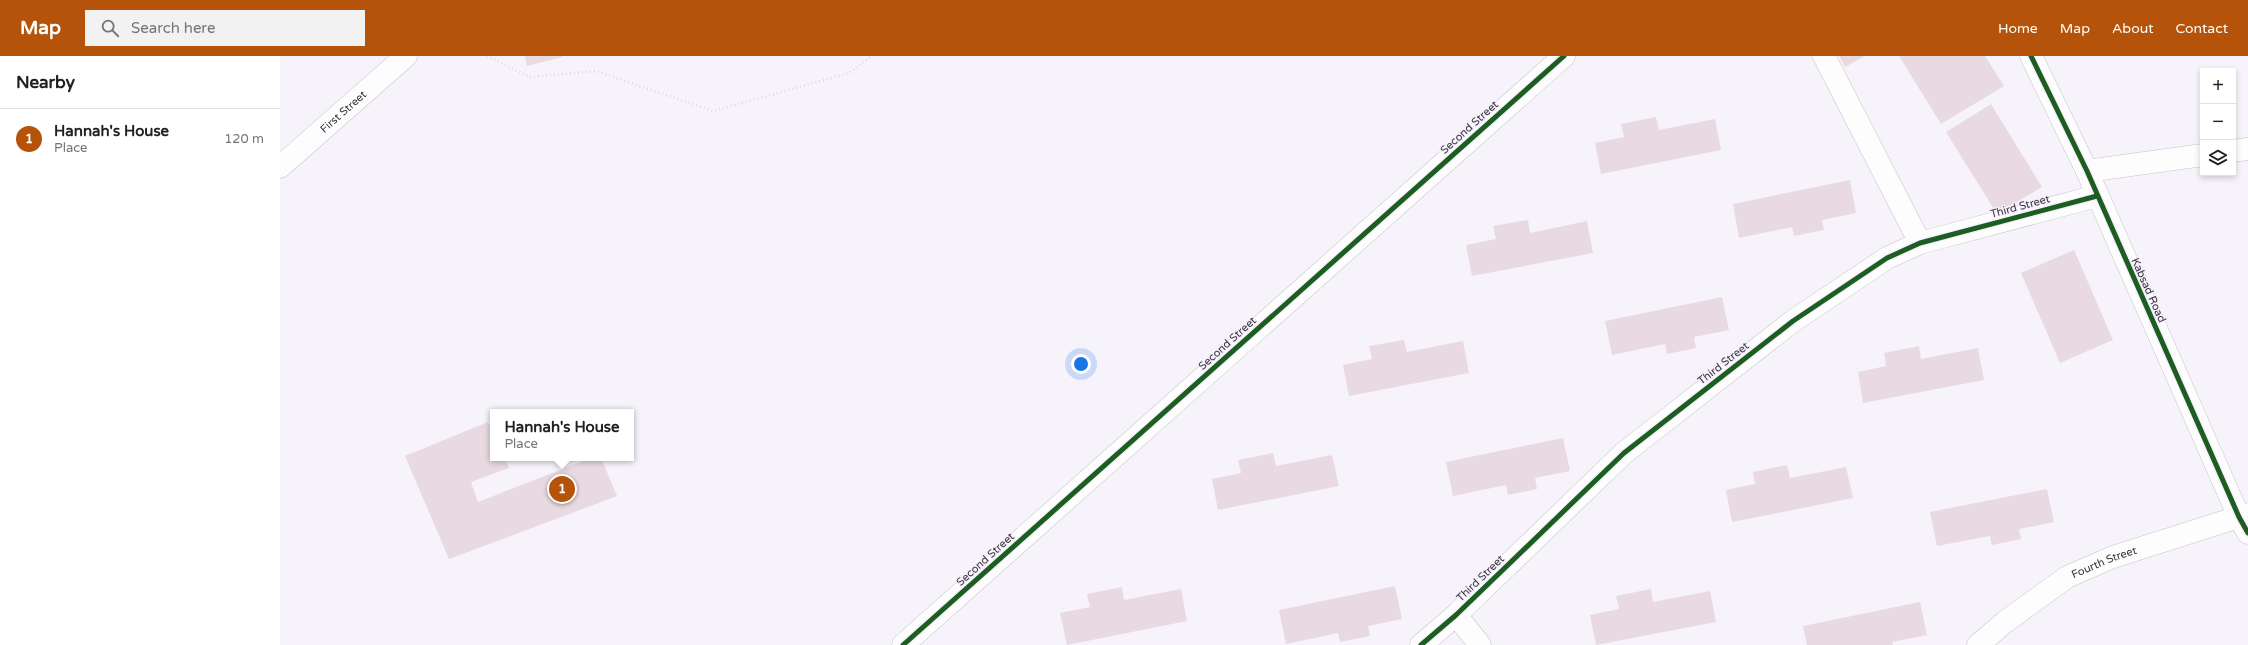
<!DOCTYPE html>
<html lang="en">
<head>
<meta charset="utf-8">
<style>
	:root { --surface:#fff; --page:#f2f2f2; --text:#202124; --muted:#757577; --line:#e0e0e0; --accent:#b45309 }
	body { margin:0; font-family:"Varela Round",sans-serif; background:var(--page); color:var(--text) }
	.controls { position:absolute; right:12px; top:12px; display:grid; overflow:hidden; border-radius:0px; box-shadow:0 2px 6px #0003 }
	.controls button { width:36px; height:36px; display:grid; place-items:center; padding:0; border:0; border-bottom:1px solid var(--line); background:var(--surface); color:var(--text); font:20px sans-serif }
	.you { position:absolute; left:801px; top:308px; width:14px; height:14px; margin:-10px; border:3px solid #fff; border-radius:50%; background:#1a73e8; box-shadow:0 0 0 6px #1a73e833 }
	.badge { display:grid; place-items:center; width:26px; height:26px; border-radius:50%; background:var(--accent); color:#fff; font-size:13px; font-weight:700 }
	.pin { position:absolute; translate:-50% -50%; border:2px solid #fff; box-shadow:0 1px 4px #0006 }
	.popup { position:absolute; left:210px; top:353px; width:144px; height:52px; box-sizing:border-box; display:grid; place-content:center; border-radius:0px; background:var(--surface); filter:drop-shadow(0 1px 3px #0005); font-size:13px; white-space:nowrap; color:var(--muted) }
	.popup b { font-size:15px; color:var(--text) }
	.popup::after { content:''; position:absolute; left:50%; top:100%; margin-left:-8px; border:8px solid transparent; border-top-color:var(--surface) }
	.list { margin:0; padding:0; list-style:none }
	h2 { display:flex; justify-content:space-between; align-items:center; height:52px; margin:0; padding:0 16px; font-size:17px }
	h2 small { font-size:13px; font-weight:400; color:var(--muted) }
	.list li { display:grid; grid-template-columns:26px 1fr auto; gap:12px; align-items:center; box-sizing:border-box; height:60px; padding:0 16px; border-top:1px solid var(--line) }
	.list b { display:block; font-size:15px; white-space:nowrap }
	.list p { margin:0; font-size:13px; white-space:nowrap; color:var(--muted) }
	.list em { font-size:13px; font-style:normal; color:var(--muted) }
	.icon { flex:none; width:22px; height:22px; fill:none; stroke:currentColor; stroke-width:2; stroke-linecap:round; stroke-linejoin:round }
	.map { position:relative; flex:none; width:1968px; height:589px; overflow:hidden }
	header { display:flex; align-items:center; gap:24px; box-sizing:border-box; height:56px; padding:0 20px; background:var(--accent); color:#fff }
	header strong { font-size:19px }
	nav { display:flex; gap:22px; margin-inline-start:auto; font-size:14px }
	.search { width:280px; height:36px; background:var(--page); display:flex; align-items:center; gap:10px; box-sizing:border-box; padding:0 14px; border-radius:0px; color:var(--muted); font-size:15px }
	main { display:flex }
	aside { flex:1; background:var(--surface) }
	.map>svg:first-child { display:block }
	.building { fill:#e9dae2 }
	.lines { fill:none; stroke-linecap:round; stroke-linejoin:round }
	.minor-casing { stroke:#c7c3c9; stroke-width:23 }
	.path { stroke:#dddbdd; stroke-width:2.5; stroke-dasharray:1 3; stroke-linecap:butt }
	.minor { stroke:#fefdfe; stroke-width:22 }
	.cycleway-casing { stroke:#f7f0fd; stroke-width:8 }
	.cycleway { stroke:#1b5e20; stroke-width:5 }
	.labels { text-anchor:middle; stroke-width:3; stroke-linejoin:round; paint-order:stroke }
	.street-label { font-size:11px; fill:#38353b; stroke:#f7f0fd }
</style>
</head>
<body>
<header>
<strong>Map</strong>
<div class="search"><svg class="icon" aria-label="search" viewBox="0 0 24 24"><circle cx="10" cy="10" r="6"/><path d="M15 15l6 6"/></svg>Search here</div>
<nav><a>Home</a><a>Map</a><a>About</a><a>Contact</a></nav>
</header>
<main>
<aside>
<h2>Nearby<small></small></h2>
<ul class="list">
<li><span class="badge">1</span><div><b>Hannah's House</b><p>Place</p></div><em>120 m</em></li>
</ul>
</aside>
<div class="map">
<svg width="1968" height="589" viewBox="0 0 1968 589">
	<rect width="100%" height="100%" fill="#f7f3fa"/>
	<g class="building">
		<path d="M245,0h37v1l-35,9z"/>
		<path d="M1559,0h26l-20,11z"/>
		<path d="M1619,0h86l19,30 -63,38z"/>
		<path d="M1711,48l51,83 -45,27 -51,-82z"/>
		<path d="M1376,61l3,13 56,-11 6,31 -120,24 -6,-31 29,-6 -3,-13z"/>
		<path d="M1570,124l6,33 -34,7 2,10 -30,6 -2,-9 -53,11 -6,-34z"/>
		<path d="M1248,164l2,13 57,-12 6,32 -121,23 -6,-31 30,-6 -3,-13z"/>
		<path d="M1794,194l39,90 -53,23 -39,-90z"/>
		<path d="M1442,241l7,33 -35,7 2,11 -29,6 -2,-10 -53,11 -7,-34z"/>
		<path d="M1124,284l3,12 56,-11 6,32 -120,23 -6,-31 29,-6 -3,-13z"/>
		<path d="M1639,290l2,13 57,-11 6,32 -121,23 -5,-31 28,-6 -2,-13z"/>
		<path d="M208,366l5,10v26h12l4,10 -38,14 7,20 113,-44h10l16,38 -168,63 -44,-103z"/>
		<path d="M1283,382l7,33 -35,7 2,11 -29,6 -2,-10 -53,11 -7,-34z"/>
		<path d="M993,397l3,13 56,-11 7,31 -121,24 -6,-31 29,-6 -3,-13z"/>
		<path d="M1507,409l3,13 56,-11 7,31 -121,24 -6,-32 29,-6 -2,-12z"/>
		<path d="M1767,433l7,33 -35,7 2,10 -29,6 -2,-9 -53,10 -7,-34z"/>
		<path d="M1115,530l7,33 -34,7 2,10 -30,6 -2,-9 -52,11 -7,-34z"/>
		<path d="M842,531l2,13 57,-11 6,32 -120,24 -7,-32 30,-6 -3,-13z"/>
		<path d="M1371,533l2,13 57,-11 6,31 -120,23 -6,-30 29,-6 -3,-13z"/>
		<path d="M1640,546l7,33 -35,7 1,3h-86l-4,-19z"/>
	</g>
	<g class="lines">
		<defs>
			<g id="minor">
				<path d="M1544,0l96,187"/>
				<path d="M1751,0l56,115 152,346 9,16"/>
				<path d="M1953,95l15,-2"/>
				<path id="s1" d="M0,111l126,-111"/>
				<path d="M1807,115l116,-16"/>
				<path d="M1176,559l24,30"/>
				<path d="M623,589l661,-589"/>
				<path d="M1141,589l35,-30 168,-162 169,-132 94,-63 33,-15 177,-47"/>
				<path id="s2" d="M1698,589l27,-23 62,-45 46,-20 135,-43"/>
			</g>
		</defs>
		<use href="#minor" class="minor-casing"/>
		<path class="path" d="M207,0l43,21 66,-6 117,40 136,-38 22,-17"/>
		<use href="#minor" class="minor"/>
		<defs>
			<g id="cycleway">
				<path d="M1751,0l56,115 152,346 9,16"/>
				<path d="M623,589l661,-589"/>
				<path d="M1141,589l35,-30 168,-162 169,-132 94,-63 33,-15 177,-47"/>
			</g>
		</defs>
		<use href="#cycleway" class="cycleway-casing"/>
		<use href="#cycleway" class="cycleway"/>
	</g>
	<g class="labels">
		<g class="street-label">
			<text dy="4" stroke="none"><textPath href="#s1" startOffset="84">First Street</textPath></text>
			<text transform="translate(1189 71) rotate(-42)" y="4">Second Street</text>
			<text transform="translate(1740 150) rotate(-15)" y="4">Third Street</text>
			<text transform="translate(1869 234) rotate(66)" y="4">Kabsad Road</text>
			<text transform="translate(947 287) rotate(-42)" y="4">Second Street</text>
			<text transform="translate(1443 307) rotate(-38)" y="4">Third Street</text>
			<text transform="translate(705 503) rotate(-42)" y="4">Second Street</text>
			<text dy="4" stroke="none"><textPath href="#s2" startOffset="152">Fourth Street</textPath></text>
			<text transform="translate(1200 522) rotate(-44)" y="4">Third Street</text>
		</g>
	</g>
</svg>
<div class="controls">
<button>+</button>
<button>−</button>
<button><svg class="icon" aria-label="layers" viewBox="0 0 24 24"><path d="M12 4l9 5-9 5-9-5zM3 14l9 5 9-5"/></svg></button>
</div>
<div class="you"></div>
<div class="pin badge" style="left:282px;top:433px">1</div>
<div class="popup"><b>Hannah's House</b>Place</div>
</div>
</main>
</body>
</html>
